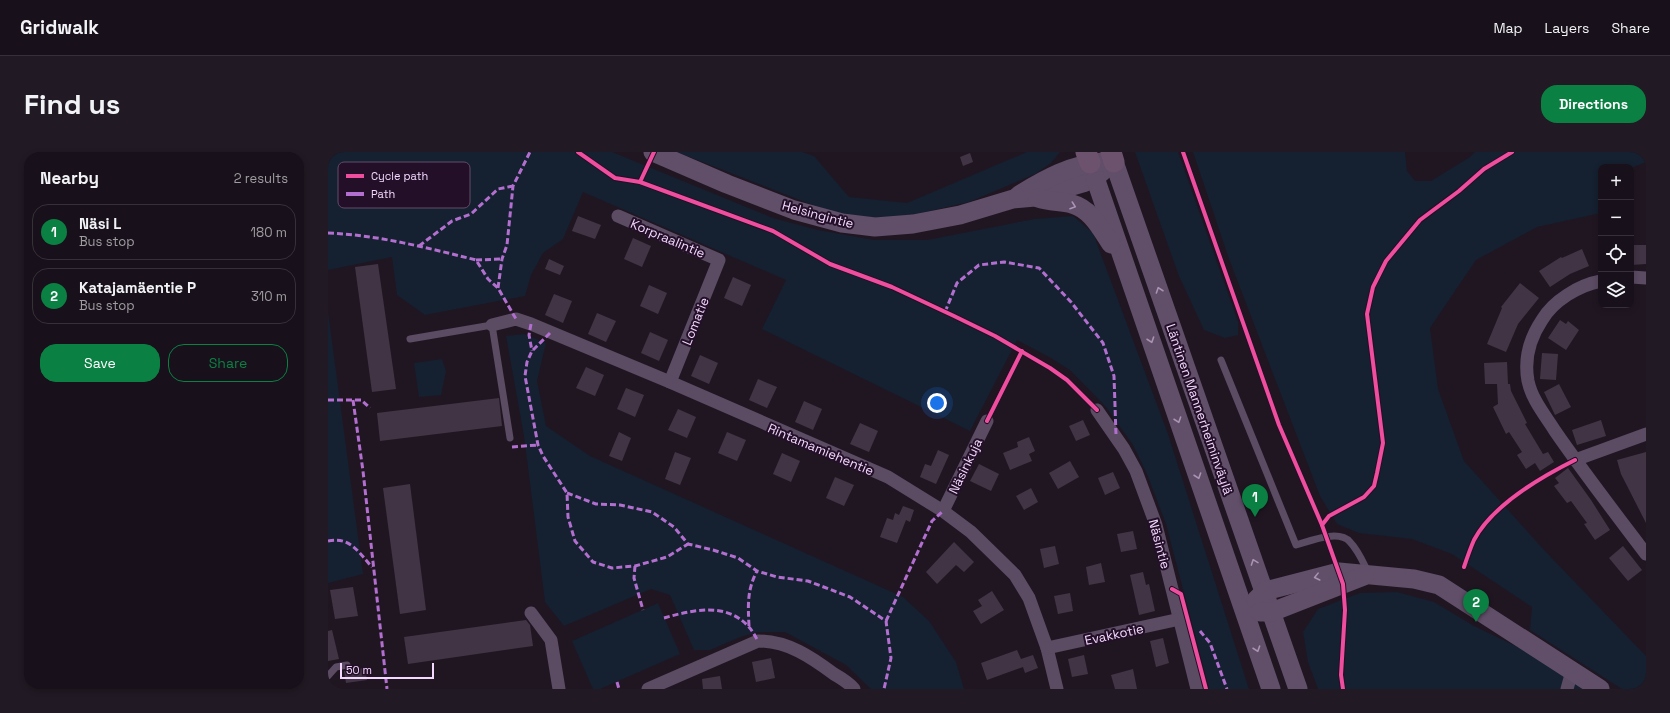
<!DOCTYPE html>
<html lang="en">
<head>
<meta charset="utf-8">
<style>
	:root { --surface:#18101a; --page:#211923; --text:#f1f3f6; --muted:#9f9da2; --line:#363039; --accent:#0b8043 }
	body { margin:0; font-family:"Space Grotesk",sans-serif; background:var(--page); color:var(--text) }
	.controls { position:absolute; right:12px; top:12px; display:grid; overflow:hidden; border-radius:8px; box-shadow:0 2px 6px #0003 }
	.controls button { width:36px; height:36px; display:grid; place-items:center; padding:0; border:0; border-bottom:1px solid var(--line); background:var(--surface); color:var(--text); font:20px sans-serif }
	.scale { position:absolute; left:12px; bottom:10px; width:94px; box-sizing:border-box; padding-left:4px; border:2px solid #f4d8ff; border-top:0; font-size:11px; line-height:14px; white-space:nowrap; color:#f4d8ff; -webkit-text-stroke:3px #231028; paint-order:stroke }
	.you { position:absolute; left:609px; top:251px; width:14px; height:14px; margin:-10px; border:3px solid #fff; border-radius:50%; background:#1a73e8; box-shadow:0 0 0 6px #1a73e833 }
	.badge { display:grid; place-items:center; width:26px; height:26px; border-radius:50%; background:var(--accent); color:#fff; font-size:13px; font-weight:700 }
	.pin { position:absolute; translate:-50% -33px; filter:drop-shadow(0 1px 2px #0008) }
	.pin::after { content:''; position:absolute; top:21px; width:14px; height:12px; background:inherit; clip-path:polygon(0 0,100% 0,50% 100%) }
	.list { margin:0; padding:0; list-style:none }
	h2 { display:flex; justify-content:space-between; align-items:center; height:52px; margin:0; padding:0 16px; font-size:17px }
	h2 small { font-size:13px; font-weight:400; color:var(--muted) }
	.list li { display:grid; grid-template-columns:26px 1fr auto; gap:12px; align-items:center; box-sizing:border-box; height:56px; margin:0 8px 8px; padding:0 8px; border:1px solid var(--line); border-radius:16px }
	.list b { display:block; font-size:15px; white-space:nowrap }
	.list p { margin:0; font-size:13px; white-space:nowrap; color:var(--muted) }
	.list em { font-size:13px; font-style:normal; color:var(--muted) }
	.actions { display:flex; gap:8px; padding:12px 16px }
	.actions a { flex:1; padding:9px 0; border:1px solid var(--accent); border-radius:16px; text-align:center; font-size:14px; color:var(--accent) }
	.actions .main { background:var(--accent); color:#fff }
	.icon { flex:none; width:22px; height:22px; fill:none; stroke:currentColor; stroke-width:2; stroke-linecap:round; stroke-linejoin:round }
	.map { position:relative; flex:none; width:1318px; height:537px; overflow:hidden; border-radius:16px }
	header { display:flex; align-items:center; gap:24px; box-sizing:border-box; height:56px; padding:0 20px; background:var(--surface); border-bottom:1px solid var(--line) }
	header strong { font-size:19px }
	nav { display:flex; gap:22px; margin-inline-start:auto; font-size:14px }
	.intro { display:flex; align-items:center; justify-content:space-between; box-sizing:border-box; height:96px; padding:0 24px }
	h1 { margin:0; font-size:28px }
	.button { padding:10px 18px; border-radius:16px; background:var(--accent); color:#fff; font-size:14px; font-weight:700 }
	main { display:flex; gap:24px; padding:0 24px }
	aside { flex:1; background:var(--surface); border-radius:16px; box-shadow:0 2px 6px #0003 }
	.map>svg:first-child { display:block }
	.green { fill:#152030 }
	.building { fill:#413444 }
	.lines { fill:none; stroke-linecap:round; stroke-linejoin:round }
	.lane { stroke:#5b4b63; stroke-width:7 }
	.street { stroke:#5b4b63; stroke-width:13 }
	.secondary { stroke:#614e69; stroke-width:19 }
	.primary { stroke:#6c526d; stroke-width:21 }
	.quiet { stroke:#b36fd0; stroke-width:3; stroke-dasharray:6 3; stroke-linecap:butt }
	.cycleway-casing { stroke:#231028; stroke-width:6 }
	.cycleway { stroke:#ef4d9e; stroke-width:4 }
	.oneway { stroke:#aa93b4 }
	.labels { text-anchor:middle; stroke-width:4; stroke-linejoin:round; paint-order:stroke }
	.street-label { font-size:13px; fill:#f4d8ff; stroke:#231028 }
	.key { fill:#231028; stroke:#624c68; stroke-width:1 }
	.key-label { font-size:11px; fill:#f4d8ff }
</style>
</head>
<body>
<header>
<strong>Gridwalk</strong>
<nav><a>Map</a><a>Layers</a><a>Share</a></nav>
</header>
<div class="intro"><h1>Find us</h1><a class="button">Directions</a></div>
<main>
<aside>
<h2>Nearby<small>2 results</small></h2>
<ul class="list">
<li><span class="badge">1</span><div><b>Näsi L</b><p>Bus stop</p></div><em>180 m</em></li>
<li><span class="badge">2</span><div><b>Katajamäentie P</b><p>Bus stop</p></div><em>310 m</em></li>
</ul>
<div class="actions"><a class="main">Save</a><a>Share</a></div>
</aside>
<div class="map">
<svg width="1318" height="537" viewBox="0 0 1318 537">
	<rect width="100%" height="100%" fill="#201622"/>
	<g class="green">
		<path d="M0,0h284l161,66 45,12 56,10h53l107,-21 39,-3 20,17 75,201 81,255h-40l-43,-165 -19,-50 -14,-29 -27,-38 -35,-36 -20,-13 -34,-18 -47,91 -208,-102 24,-49 -203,-88 -20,47 -20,14 -12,22 -6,21 -100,19 -28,-20 -5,-38 -64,13z"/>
		<path d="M349,0h125l12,4 35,41 58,6 120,-51h33l-9,11 -16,11 -66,28 -57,13 -27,2h-27l-25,-5 -23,-8z"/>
		<path d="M807,0h43l60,170v13l-13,3 -21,-8 -25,-54z"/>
		<path d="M865,0h212l2,19 8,10h16l39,-24 5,-5h171v10l-15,6 -30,-1v46l-64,14 -61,33 -46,68 8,61 26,72 80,89 102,106v33h-24l-92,-59 2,-23 -80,-53 -40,-15 -53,-6 -22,-9 -17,-28 -91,-237z"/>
		<path d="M0,160l35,262 -35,9z"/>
		<path d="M196,182l22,9 -9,38 9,45 44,30 313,141 26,24 27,41 8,27h-93l-25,-24 -61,-33h-26l-16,4 -33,14h-16l-24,-55 -19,-6 -87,37 -19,-24 -21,-166 -18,-100z"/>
		<path d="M114,207l4,12 -5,24 -22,2 -5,-34z"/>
		<path d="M1069,440l37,10 40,24 75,36 40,27h-271l-10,-27 -5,-30 15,-23 42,-16z"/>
		<path d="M330,451l22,51 -80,35h-7l-21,-48z"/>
	</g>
	<g class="building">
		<path d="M642,1l3,9 -10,4 -3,-9z"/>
		<path d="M250,64l23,9 -6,14 -23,-8z"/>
		<path d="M305,86l18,8 -9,21 -18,-8z"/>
		<path d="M1303,93h15v19l-15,1z"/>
		<path d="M1254,97l7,17 -19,8 -20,13 -11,-16 22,-14 1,1z"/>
		<path d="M221,107l15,7 -4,9 -15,-6z"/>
		<path d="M50,112l18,125 -24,3 -17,-125z"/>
		<path d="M405,125l18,8 -9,21 -18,-8z"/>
		<path d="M1192,131l19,15 -21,26 -12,28 -19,-8 15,-36 -1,-1z"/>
		<path d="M321,133l18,8 -9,21 -18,-8z"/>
		<path d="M226,142l18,7 -9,22 -18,-8z"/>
		<path d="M269,161l19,8 -10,21 -18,-8z"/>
		<path d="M1232,168l6,4 2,-3 11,9 -13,20 -18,-12z"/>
		<path d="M322,180l18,8 -9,21 -18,-8z"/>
		<path d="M1214,201l16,1 -2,26 -16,-1z"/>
		<path d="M372,203l18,8 -9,21 -18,-8z"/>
		<path d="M1179,210l1,22h2l1,7 16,32 -2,1 18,30 5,-2 6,10 -14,9 -5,-8 -9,6 -9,-14 5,-3 -13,-20 -3,2 -13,-27 5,-3 -1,-20h-12l-1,-21z"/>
		<path d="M258,215l18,8 -9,21 -19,-8z"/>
		<path d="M430,227l19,8 -10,21 -18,-8z"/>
		<path d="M1231,232l12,23 -16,8 -11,-23z"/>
		<path d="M298,236l18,7 -9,22 -18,-8z"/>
		<path d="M171,246l3,28 -122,15 -3,-28z"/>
		<path d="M476,249l18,8 -9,21 -18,-8z"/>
		<path d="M350,257l18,8 -9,21 -19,-8z"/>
		<path d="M755,268l7,15 -14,6 -7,-15z"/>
		<path d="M1273,268l5,16 -29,9 -5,-15z"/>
		<path d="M532,271l18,8 -9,21 -19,-8z"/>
		<path d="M291,280l12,6 -9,23 -13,-5z"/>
		<path d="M399,280l19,8 -9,21 -19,-8z"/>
		<path d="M701,285l6,14 -6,3 3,7 -22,9 -7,-17 15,-6 -1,-5z"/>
		<path d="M610,298l11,5 -13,29 -16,-7 5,-13 6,2z"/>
		<path d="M347,300l16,6 -11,27 -15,-6z"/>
		<path d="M1318,300v71l-25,-49 -4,-14z"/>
		<path d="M454,301l18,8 -9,21 -18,-8z"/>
		<path d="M742,309l9,16 -21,12 -9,-16z"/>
		<path d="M651,312l20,10 -8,17 -21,-10z"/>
		<path d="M1240,316l23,32 19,30 -15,10 -11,-16 3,-1 -16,-22 -4,2 -13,-17 5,-3 -4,-5z"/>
		<path d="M785,320l7,16 -15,7 -7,-17z"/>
		<path d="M507,325l19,8 -10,21 -18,-8z"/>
		<path d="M82,332l16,126 -26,4 -17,-126z"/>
		<path d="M703,336l7,14 -14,8 -8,-14z"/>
		<path d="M575,354l11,4 -4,12 -4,-2 -9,23 -17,-6 7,-19 6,2 2,-7 4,2z"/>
		<path d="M805,379l4,18 -16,3 -4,-18z"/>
		<path d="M626,390l20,20 -10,10 -8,-7 -19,19 -11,-12z"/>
		<path d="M727,394l4,18 -15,4 -4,-19z"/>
		<path d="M1295,394l19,24 -14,11 -19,-23z"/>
		<path d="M773,411l4,19 -16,3 -3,-18z"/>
		<path d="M815,420l3,13 3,-1 6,27 -16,4 -9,-40z"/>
		<path d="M25,435l5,29 -23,3 -5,-29z"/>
		<path d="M664,439l12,19 -23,14 -8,-13 9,-5 -4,-6z"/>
		<path d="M742,441l3,18 -15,3 -4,-18z"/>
		<path d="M198,468l4,5 3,21 -125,18 -4,-27z"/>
		<path d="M4,478l7,29 -11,2v-30z"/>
		<path d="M835,486l6,25 -13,4 -6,-26z"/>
		<path d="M689,498l4,9 12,-4 5,13 -13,5 -2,-6 -36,13 -6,-17z"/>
		<path d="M756,503l4,19 -16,3 -4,-18z"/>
		<path d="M443,506l4,20 -19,4 -4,-20z"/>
		<path d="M37,516l2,12 -21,3 -2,-12z"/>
		<path d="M805,517l4,20h-22l-4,-14z"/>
		<path d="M392,524l2,13h-19l-1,-10z"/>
	</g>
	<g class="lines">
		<g class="lane">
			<path d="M82,187l82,-14 18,113"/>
			<path d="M893,208l75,185c14,-4 43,-16 54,-3 8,8 13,20 18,30"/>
			<path d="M0,524l8,-9 11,-2"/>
		</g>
		<g class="street">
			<path d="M290,64l101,44 -49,122"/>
			<path d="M1303,125l15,1"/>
			<path d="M1273,129c-22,4 -48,20 -59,39 -12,18 -18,39 -14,61 4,19 17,34 27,50 29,42 60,82 91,123"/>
			<path d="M164,173l24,-6 15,5 139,58 218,95 55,34 28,21 44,43 14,23 18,50 10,41"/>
			<path d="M769,258l27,39 12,22 20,54 41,164"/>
			<path d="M1247,308l71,-26"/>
			<path d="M615,359l44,-90"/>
			<path d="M203,461l20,27 8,49"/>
			<path d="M719,496l133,-29"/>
			<path d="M320,537l110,-48c30,0 53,16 76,33 7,4 15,9 20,15"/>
			<path d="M1239,537l5,-18"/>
		</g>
		<g class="secondary">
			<path d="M325,0l74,32 67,26 48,13 33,4 38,-3 47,-9 53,-16 22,-2 48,-14 12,-5 9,-8"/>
			<path d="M786,10l184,527"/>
			<path d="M762,11l181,526"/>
			<path d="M691,43c26,-16 53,-31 84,-33"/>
			<path d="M710,46c12,4 23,3 34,6 19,5 29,25 39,40"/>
			<path d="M928,448l9,-9 74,-19 75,7 25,6 161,104"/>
			<path d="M932,460h12l92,-36"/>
		</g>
		<g class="primary">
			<path d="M758,0l4,11"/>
			<path d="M783,0l3,10"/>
		</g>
		<g class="quiet">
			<path d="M0,81c50,2 100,15 148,27l12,19 10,9 18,31"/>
			<path d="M91,94l33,-25 19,-7 27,-25 15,-3"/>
			<path d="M148,108l26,-1"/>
			<path d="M170,136l4,-29 5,-14 6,-59 17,-34"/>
			<path d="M617,160l12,-29 22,-18 25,-3 35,6 32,34 32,41 11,33 2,59"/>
			<path d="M203,172l-2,11 3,16"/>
			<path d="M222,181l-18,18 -5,11 -2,14 13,69 5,11 24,37 1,24 7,24 18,21 19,6 23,-2 32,-9 21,-13"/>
			<path d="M0,248h33l9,8"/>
			<path d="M25,248l10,71 24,218"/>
			<path d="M184,295l26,-2"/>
			<path d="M239,341l29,11 24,1 32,7 22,15 14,17 25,6 25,8 19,13 20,6 31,4 42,16 36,24 5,37 -7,31"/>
			<path d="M0,389c22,-5 31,12 44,26"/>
			<path d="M307,414l-1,12 9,32"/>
			<path d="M336,466c28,-8 62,-16 84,8 4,4 7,10 10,15"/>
			<path d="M558,469l46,-100 11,-10"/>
			<path d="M421,474c-1,-21 -2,-36 8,-55"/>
			<path d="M872,479l10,12 17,46"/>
			<path d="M289,530l2,7"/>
		</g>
		<defs>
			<g id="cycleway">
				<path d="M250,0l37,26 25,4"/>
				<path d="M326,0l-14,30 133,49 57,33 62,23 62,29 41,20 55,32 17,12 30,30"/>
				<path d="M855,0l96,273 43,100 21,59 2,26 -4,65 2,14"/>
				<path d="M659,269l35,-70"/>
				<path d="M994,373l7,-9 35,-19 10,-11 3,-13 6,-30 -16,-129 6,-27 13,-26 34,-41 39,-29 25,-22 28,-17"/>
				<path d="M1136,415c3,-9 6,-18 10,-27 18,-34 67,-63 101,-80"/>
				<path d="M844,437l9,5 25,95"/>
			</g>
		</defs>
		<use href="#cycleway" class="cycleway-casing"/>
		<use href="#cycleway" class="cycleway"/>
	</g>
	<defs><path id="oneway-chevron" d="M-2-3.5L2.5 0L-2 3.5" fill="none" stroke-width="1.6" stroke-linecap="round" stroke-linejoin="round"/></defs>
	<g class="oneway">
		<use href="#oneway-chevron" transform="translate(745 54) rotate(19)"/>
		<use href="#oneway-chevron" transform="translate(831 138) rotate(-109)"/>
		<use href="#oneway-chevron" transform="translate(823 188) rotate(71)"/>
		<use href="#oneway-chevron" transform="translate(850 268) rotate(71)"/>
		<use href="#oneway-chevron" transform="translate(870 324) rotate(71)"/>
		<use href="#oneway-chevron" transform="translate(926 410) rotate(-110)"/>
		<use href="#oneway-chevron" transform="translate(989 425) rotate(166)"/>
		<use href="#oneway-chevron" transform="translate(929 497) rotate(71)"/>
	</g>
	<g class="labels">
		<g class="street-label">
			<text transform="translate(490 62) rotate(15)" y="5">Helsingintie</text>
			<text transform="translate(340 86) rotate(23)" y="5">Korpraalintie</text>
			<text transform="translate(367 169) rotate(-68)" y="5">Lomatie</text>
			<text transform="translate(872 257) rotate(71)" y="5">Läntinen Mannerheiminväylä</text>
			<text transform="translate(493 297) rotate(23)" y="5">Rintamamiehentie</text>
			<text transform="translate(637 314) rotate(-64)" y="5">Näsinkuja</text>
			<text transform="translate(832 392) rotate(75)" y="5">Näsintie</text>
			<text transform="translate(786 482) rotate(-12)" y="5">Evakkotie</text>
		</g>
	</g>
	<rect x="10" y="10" width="132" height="46" rx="6" class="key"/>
	<rect x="18" y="22" width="18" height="4" fill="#ef4d9e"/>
	<rect x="18" y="40" width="18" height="4" fill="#b36fd0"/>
	<g class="key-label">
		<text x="43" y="28">Cycle path</text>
		<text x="43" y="46">Path</text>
	</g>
</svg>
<div class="controls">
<button>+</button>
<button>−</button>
<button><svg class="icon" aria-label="locate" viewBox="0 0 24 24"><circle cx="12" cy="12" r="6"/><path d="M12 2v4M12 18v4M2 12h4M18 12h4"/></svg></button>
<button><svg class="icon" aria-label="layers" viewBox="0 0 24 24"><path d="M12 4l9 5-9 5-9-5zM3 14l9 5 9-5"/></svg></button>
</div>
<div class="scale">50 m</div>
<div class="you"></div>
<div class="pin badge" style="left:927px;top:365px">1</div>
<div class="pin badge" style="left:1148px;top:470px">2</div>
</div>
</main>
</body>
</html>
